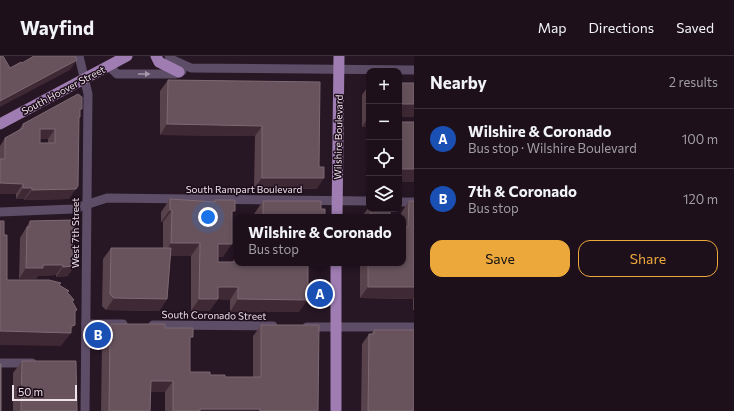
<!DOCTYPE html>
<html lang="en">
<head>
<meta charset="utf-8">
<style>
	:root { --surface:#1d101b; --page:#2a1e28; --text:#f1f3f6; --muted:#a09da3; --line:#3b303a; --accent:#eda83c }
	body { margin:0; font-family:Commissioner,sans-serif; background:var(--page); color:var(--text) }
	.controls { position:absolute; right:12px; top:12px; display:grid; overflow:hidden; border-radius:8px; box-shadow:0 4px 16px #0002 }
	.controls button { width:36px; height:36px; display:grid; place-items:center; padding:0; border:0; border-bottom:1px solid var(--line); background:var(--surface); color:var(--text); font:20px sans-serif }
	.scale { position:absolute; left:12px; bottom:10px; width:65px; box-sizing:border-box; padding-left:4px; border:2px solid #ede1ea; border-top:0; font-size:11px; line-height:14px; white-space:nowrap; color:#ede1ea; -webkit-text-stroke:3px #1d0d1a; paint-order:stroke }
	.you { position:absolute; left:208px; top:161px; width:14px; height:14px; margin:-10px; border:3px solid #fff; border-radius:50%; background:#1a73e8; box-shadow:0 0 0 6px #1a73e833 }
	.badge { display:grid; place-items:center; width:26px; height:26px; border-radius:50%; background:var(--accent); color:#fff; font-size:13px; font-weight:700 }
	.pin { position:absolute; translate:-50% -50%; border:2px solid #fff; box-shadow:0 1px 4px #0006 }
	.popup { position:absolute; left:234px; top:158px; width:172px; height:52px; box-sizing:border-box; display:grid; place-content:center; border-radius:8px; background:var(--surface); filter:drop-shadow(0 1px 3px #0005); font-size:13px; white-space:nowrap; color:var(--muted) }
	.popup b { font-size:15px; color:var(--text) }
	.popup::after { content:''; position:absolute; left:50%; top:100%; margin-left:-8px; border:8px solid transparent; border-top-color:var(--surface) }
	.list { margin:0; padding:0; list-style:none }
	h2 { display:flex; justify-content:space-between; align-items:center; height:52px; margin:0; padding:0 16px; font-size:17px }
	h2 small { font-size:13px; font-weight:400; color:var(--muted) }
	.list li { display:grid; grid-template-columns:26px 1fr auto; gap:12px; align-items:center; box-sizing:border-box; height:60px; padding:0 16px; border-top:1px solid var(--line) }
	.list b { display:block; font-size:15px; white-space:nowrap }
	.list p { margin:0; font-size:13px; white-space:nowrap; color:var(--muted) }
	.list em { font-size:13px; font-style:normal; color:var(--muted) }
	.actions { display:flex; gap:8px; padding:12px 16px }
	.actions a { flex:1; padding:9px 0; border:1px solid var(--accent); border-radius:12px; text-align:center; font-size:14px; color:var(--accent) }
	.actions .main { background:var(--accent); color:#111 }
	.icon { flex:none; width:22px; height:22px; fill:none; stroke:currentColor; stroke-width:2; stroke-linecap:round; stroke-linejoin:round }
	.map { position:relative; flex:none; width:414px; height:355px; overflow:hidden }
	header { display:flex; align-items:center; gap:24px; box-sizing:border-box; height:56px; padding:0 20px; background:var(--surface); border-bottom:1px solid var(--line) }
	header strong { font-size:19px }
	nav { display:flex; gap:22px; margin-inline-start:auto; font-size:14px }
	main { display:flex }
	aside { flex:1; background:var(--surface) }
	.map>svg:first-child { display:block }
	.lines { fill:none; stroke-linecap:round; stroke-linejoin:round }
	.minor { stroke:#5e4d67; stroke-width:9 }
	.major { stroke:#9f7db2; stroke-width:11 }
	.wall { fill:#58424b; fill-rule:evenodd }
	.shaded-wall { fill:#3e2934 }
	.building { fill:#68535c; stroke:#7d6972; fill-rule:evenodd }
	.oneway { fill:#a697a8 }
	.labels { text-anchor:middle; stroke-width:3; stroke-linejoin:round; paint-order:stroke }
	.street-label { font-size:10px; fill:#ede1ea; stroke:#1d0d1a }
</style>
</head>
<body>
<header>
<strong>Wayfind</strong>
<nav><a>Map</a><a>Directions</a><a>Saved</a></nav>
</header>
<main>
<div class="map">
<svg width="414" height="355" viewBox="0 0 414 355">
	<rect width="100%" height="100%" fill="#271624"/>
	<g class="lines">
		<g class="minor">
			<path d="M79,0l9,38 -3,317"/>
			<path d="M169,0l4,4 18,8 223,2"/>
			<path d="M109,10l8,8h58l7,-3"/>
			<path d="M399,146h15"/>
			<path d="M0,156l73,-3 34,-11 262,3"/>
			<path d="M86,268h37"/>
			<path d="M153,269l120,1"/>
			<path d="M307,271h107"/>
			<path d="M0,307h32"/>
		</g>
		<g class="major">
			<path d="M156,0l3,6 20,10"/>
			<path d="M0,68l127,-68"/>
			<path d="M337,161l2,-161"/>
			<path d="M336,355v-148"/>
		</g>
	</g>
	<g class="wall">
		<path d="M168,24l152,2 -3,107 -63,-1 1,-52 -95,-1v-44z"/>
		<path d="M369,29v42h-7v-32z"/>
		<path d="M80,55l-1,9 -10,79 -45,1v-1h-8v-5h-16v-48l5,-8 13,-7 5,-7zM40,83h8v4h-8z"/>
		<path d="M170,143l44,3 1,-2 17,15 -9,42 -5,-1v6h14l5,-7v8l62,49h-69v-12l-12,-1 -9,12h-18v-55h-21l-3,43 -8,12 -53,-1 -4,-4 1,-47 8,-11h52v-26h-2v-10z"/>
		<path d="M263,145l58,8 4,8h-71v-3z"/>
		<path d="M409,145h5v109h-1v-11l-53,-1v-35h43v-46h-2v-4z"/>
		<path d="M369,151v2h21v8h-27v-2z"/>
		<path d="M74,164l-6,56 -12,1v-2l-18,1 -2,3h-17l1,-41 10,-17z"/>
		<path d="M111,268l54,4 25,13v31l35,5h28v-41l8,-11 57,86h-153v-19h-14l-1,19h-49l1,-69 1,-2 1,-5z"/>
		<path d="M374,274l40,81h-53l1,-67 7,-10h2z"/>
		<path d="M22,305l55,50h-64v-38z"/>
	</g>
	<g class="shaded-wall">
		<path d="M77,4l-7,10 -70,37v-6z"/>
		<rect x="399" y="48" width="15" height="13"/>
		<path d="M369,60v11h-7z"/>
		<path d="M167,68l95,2 -7,10 -95,-1z"/>
		<path d="M40,73h15l-7,10h-15z"/>
		<rect x="399" y="113" width="15" height="13"/>
		<path d="M262,122h62l-7,11 -63,-1z"/>
		<path d="M0,127l23,1 -7,10h-16z"/>
		<path d="M78,130l-9,13 -45,1 8,-10z"/>
		<path d="M23,132h9l-8,11h-8z"/>
		<path d="M170,154h2l-9,12h-2z"/>
		<path d="M171,187h29l-9,13h-28z"/>
		<path d="M218,188h14l-9,13 -14,-1z"/>
		<path d="M43,209h20l-7,10 -18,1 -2,3h-17l7,-11z"/>
		<path d="M75,210l-7,10 -12,1 7,-10z"/>
		<path d="M218,231h20l-8,13 -12,-1 -9,12h-18l8,-12z"/>
		<path d="M368,231h46v10l-1,2 -53,-1z"/>
		<path d="M114,242l53,1 -8,12 -53,-1z"/>
		<path d="M238,243l70,1 -9,12h-69z"/>
		<path d="M75,269l-5,7 1,1 -10,13 -61,-1v-14z"/>
		<path d="M151,325h22l-8,11h-22z"/>
		<path d="M200,353h60l-1,2h-61z"/>
	</g>
	<g class="building">
		<path d="M0,0h3l7,12 11,-6 1,1 12,-7h41l2,4 -77,41z"/>
		<path d="M168,24l152,2 -1,85h5v11h-62v-52l-95,-2z"/>
		<rect x="399" y="27" width="15" height="21"/>
		<path d="M78,38l4,3v12h-2v8h-1l-1,69 -2,3 -44,1v-2h-9v-4l-23,-1v-24h5v-21l18,-10v-4zM40,73h15v14h-15z"/>
		<rect x="399" y="66" width="15" height="47"/>
		<path d="M170,143l45,3v-2h20v11h-3v33h-14v18h19v1h71v37l-70,-1v-12h-20v12h-19l1,-56h-29l1,-33h-2z"/>
		<path d="M263,145h58v8h4v8h-62z"/>
		<path d="M409,145h5v86h-46v-24h35v-36h5z"/>
		<path d="M371,153h19v8h-20z"/>
		<path d="M74,164l-1,35h2v11l-12,1v-2h-20v3h-17l1,-41h3v-6z"/>
		<path d="M0,165h4v14h3v45h42l12,3 -2,2 10,6 -2,1 7,8 -2,1 5,9 -2,1v14l-4,1v7l-71,-2z"/>
		<path d="M111,192h60l-4,51 -53,-1 -4,-4z"/>
		<path d="M111,268h54v4h28v9h-3v35h20v3h15v2h36v-52h58l-1,86h-58v-2h-60v2h-27v-30h-22l-1,30h-41l1,-80h1z"/>
		<path d="M374,274h40v81h-46l1,-77h5z"/>
		<path d="M22,305h54l1,50h-56z"/>
		<rect x="0" y="308" width="1" height="47"/>
	</g>
	<defs><path id="oneway-solid" d="M-6-.8H1V-3.2L6.5 0L1 3.2V.8H-6Z"/></defs>
	<use class="oneway" href="#oneway-solid" transform="translate(144 18)"/>
	<g class="labels">
		<g class="street-label">
			<text transform="translate(63 34) rotate(-28)" y="4">South Hoover Street</text>
			<text transform="translate(338 81) rotate(-89)" y="4">Wilshire Boulevard</text>
			<text x="244" y="137">South Rampart Boulevard</text>
			<text transform="translate(75 177) rotate(-90)" y="4">West 7th Street</text>
			<text transform="translate(214 259) rotate(1)" y="4">South Coronado Street</text>
		</g>
	</g>
</svg>
<div class="controls">
<button>+</button>
<button>−</button>
<button><svg class="icon" aria-label="locate" viewBox="0 0 24 24"><circle cx="12" cy="12" r="6"/><path d="M12 2v4M12 18v4M2 12h4M18 12h4"/></svg></button>
<button><svg class="icon" aria-label="layers" viewBox="0 0 24 24"><path d="M12 4l9 5-9 5-9-5zM3 14l9 5 9-5"/></svg></button>
</div>
<div class="scale">50 m</div>
<div class="you"></div>
<div class="pin badge" style="left:320px;top:238px;background:#1a4fb4">A</div>
<div class="popup"><b>Wilshire &amp; Coronado</b>Bus stop</div>
<div class="pin badge" style="left:98px;top:279px;background:#1a4fb4">B</div>
</div>
<aside>
<h2>Nearby<small>2 results</small></h2>
<ul class="list">
<li><span class="badge" style="background:#1a4fb4">A</span><div><b>Wilshire &amp; Coronado</b><p>Bus stop · Wilshire Boulevard</p></div><em>100 m</em></li>
<li><span class="badge" style="background:#1a4fb4">B</span><div><b>7th &amp; Coronado</b><p>Bus stop</p></div><em>120 m</em></li>
</ul>
<div class="actions"><a class="main">Save</a><a>Share</a></div>
</aside>
</main>
</body>
</html>
